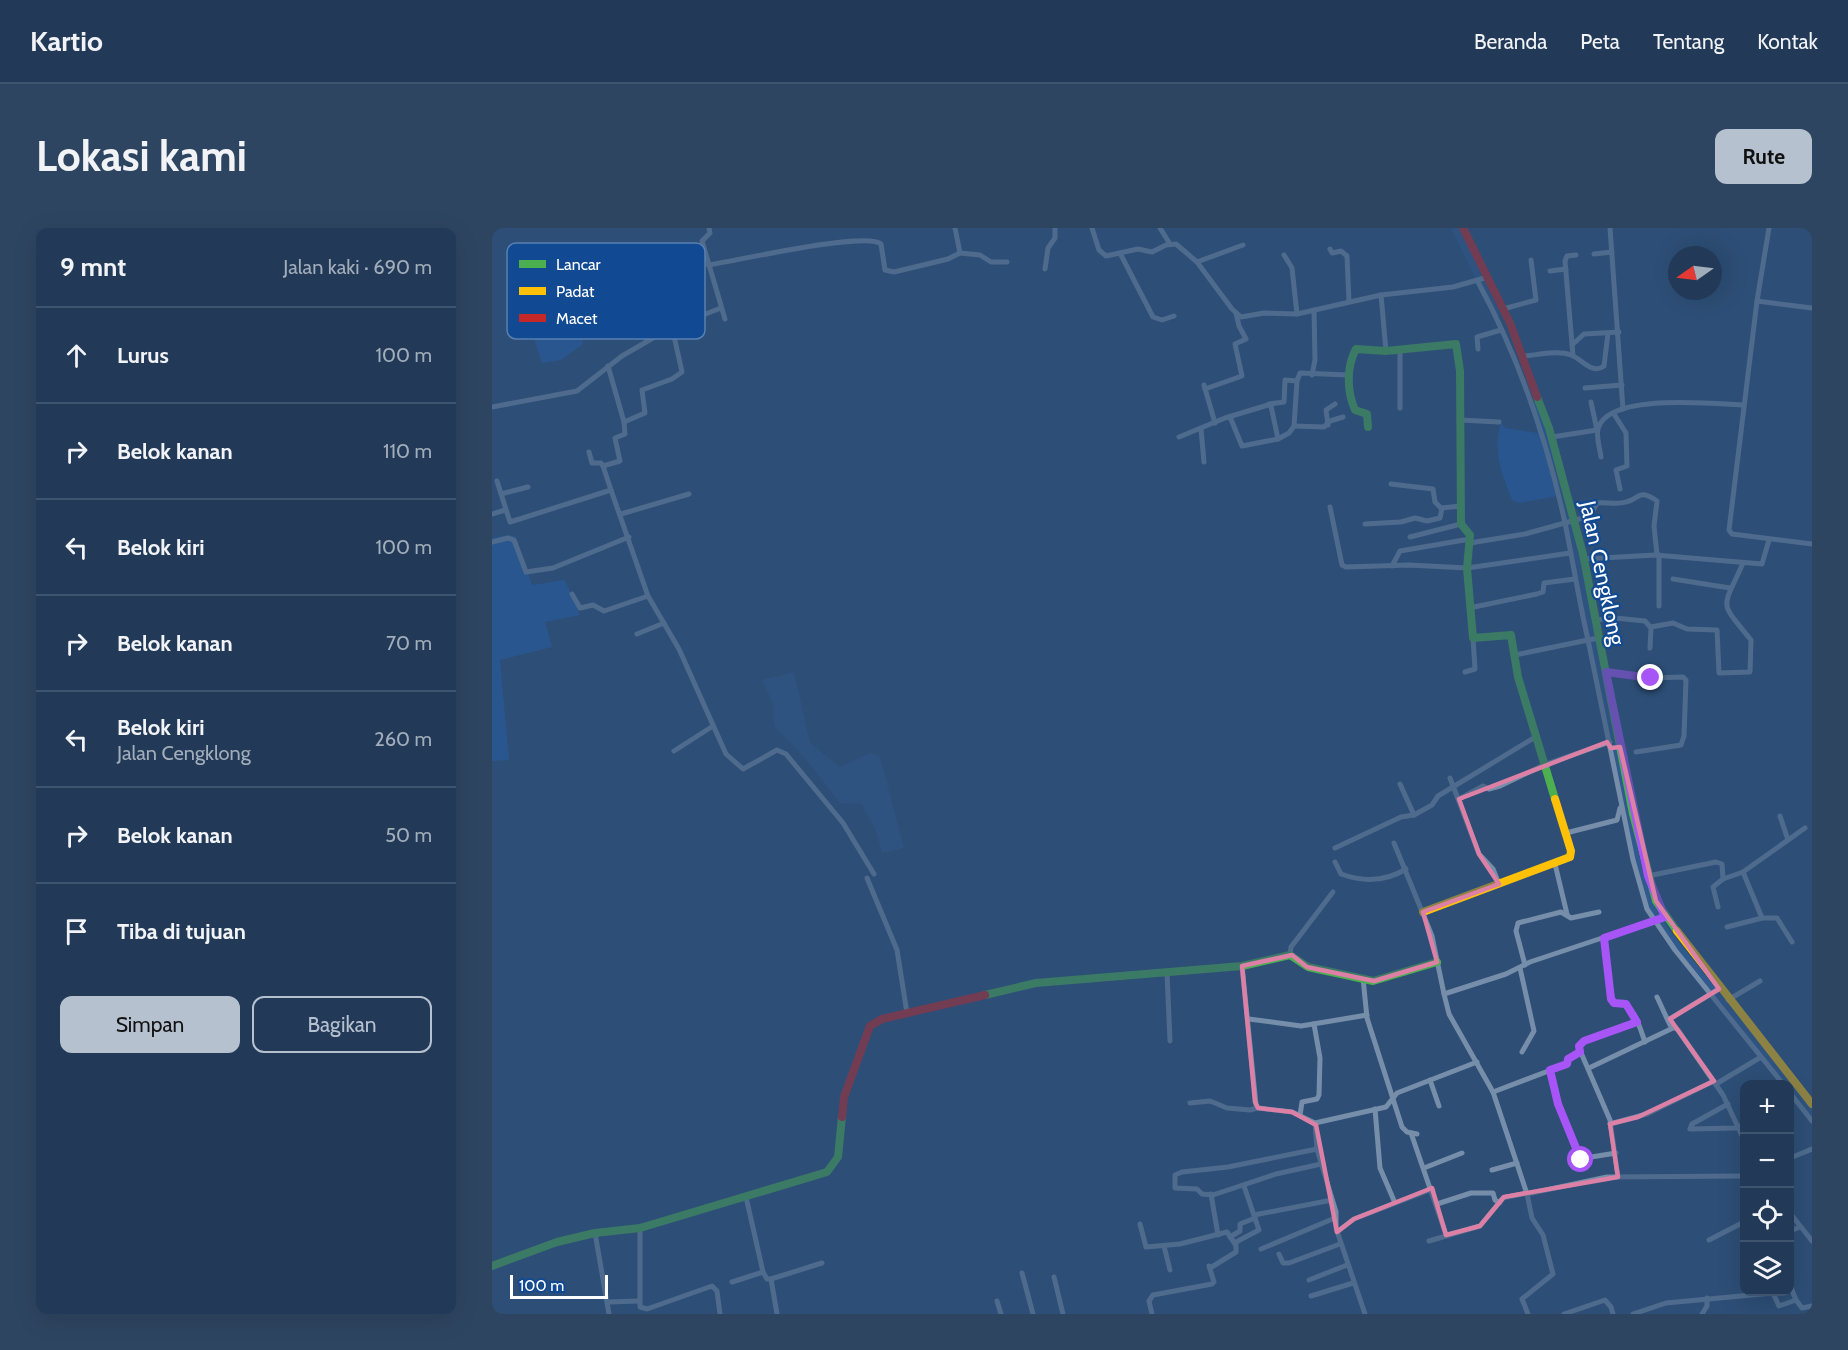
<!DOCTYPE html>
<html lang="id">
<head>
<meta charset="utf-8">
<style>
	:root { --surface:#223a58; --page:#2e4561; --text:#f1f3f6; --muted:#a2adba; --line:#3f546e; --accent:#b6c1cf }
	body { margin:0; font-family:Cabin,sans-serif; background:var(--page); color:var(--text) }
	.controls { position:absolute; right:18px; bottom:18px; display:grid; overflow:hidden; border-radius:12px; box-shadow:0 6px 24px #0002 }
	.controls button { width:54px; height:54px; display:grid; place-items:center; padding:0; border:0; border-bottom:2px solid var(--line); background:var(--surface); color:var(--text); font:30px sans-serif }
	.compass { position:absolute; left:1176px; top:18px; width:54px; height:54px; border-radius:50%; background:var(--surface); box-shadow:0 6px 24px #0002; rotate:256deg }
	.scale { position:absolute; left:18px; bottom:15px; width:98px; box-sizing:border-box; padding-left:6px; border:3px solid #fff; border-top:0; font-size:16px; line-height:21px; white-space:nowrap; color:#fff; -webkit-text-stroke:4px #114a93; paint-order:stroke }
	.stop { position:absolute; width:18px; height:18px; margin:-14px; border:4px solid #a855f7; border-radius:50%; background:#fff }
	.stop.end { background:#a855f7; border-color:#fff; box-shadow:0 2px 6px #0008 }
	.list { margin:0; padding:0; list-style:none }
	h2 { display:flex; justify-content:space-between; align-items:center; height:78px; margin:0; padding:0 24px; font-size:26px }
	h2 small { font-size:20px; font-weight:400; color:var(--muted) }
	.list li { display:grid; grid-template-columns:39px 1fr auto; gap:18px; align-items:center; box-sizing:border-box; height:96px; padding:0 24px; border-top:2px solid var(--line) }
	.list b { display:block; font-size:22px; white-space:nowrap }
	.list p { margin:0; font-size:20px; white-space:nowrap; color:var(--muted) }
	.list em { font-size:20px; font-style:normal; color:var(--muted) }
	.actions { display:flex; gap:12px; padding:18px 24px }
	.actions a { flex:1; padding:14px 0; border:2px solid var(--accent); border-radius:12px; text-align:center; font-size:21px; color:var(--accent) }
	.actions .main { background:var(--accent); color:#111 }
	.icon { flex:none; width:33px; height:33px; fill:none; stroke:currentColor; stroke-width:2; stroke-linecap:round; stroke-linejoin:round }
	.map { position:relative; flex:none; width:1320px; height:1086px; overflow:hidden; border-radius:12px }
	header { display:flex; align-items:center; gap:36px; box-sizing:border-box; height:84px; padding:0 30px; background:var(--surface); border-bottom:2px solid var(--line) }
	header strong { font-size:28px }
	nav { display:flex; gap:33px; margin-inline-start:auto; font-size:21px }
	.intro { display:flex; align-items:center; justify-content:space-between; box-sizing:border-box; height:144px; padding:0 36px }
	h1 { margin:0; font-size:42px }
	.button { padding:15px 27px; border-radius:12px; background:var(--accent); color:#111; font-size:21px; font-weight:700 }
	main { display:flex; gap:36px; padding:0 36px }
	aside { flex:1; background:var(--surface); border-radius:12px; box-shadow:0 6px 24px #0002 }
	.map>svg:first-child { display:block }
	.green { fill:#2461aa }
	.water { fill:#30598e }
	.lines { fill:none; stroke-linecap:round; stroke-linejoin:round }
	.canal { stroke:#30598e; stroke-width:7 }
	.street { stroke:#768ea9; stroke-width:5 }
	.fast { stroke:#4caf50; stroke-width:8 }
	.slow { stroke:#ffc107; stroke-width:8 }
	.jam { stroke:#c62828; stroke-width:8 }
	.route { stroke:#a855f7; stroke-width:8 }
	.marked { fill:none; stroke:#dd80a5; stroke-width:4.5; stroke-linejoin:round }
	.labels { text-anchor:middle; stroke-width:4.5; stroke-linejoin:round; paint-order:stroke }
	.street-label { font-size:22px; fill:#fff; stroke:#114a93 }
	.key { fill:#114a93; stroke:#5880b3; stroke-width:1.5 }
	.key-label { font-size:16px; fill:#fff }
</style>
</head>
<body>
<header>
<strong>Kartio</strong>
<nav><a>Beranda</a><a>Peta</a><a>Tentang</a><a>Kontak</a></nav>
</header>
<div class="intro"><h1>Lokasi kami</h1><a class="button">Rute</a></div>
<main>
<aside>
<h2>9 mnt<small>Jalan kaki · 690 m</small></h2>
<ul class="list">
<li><svg class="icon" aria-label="ahead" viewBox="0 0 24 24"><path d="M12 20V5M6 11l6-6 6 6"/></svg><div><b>Lurus</b></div><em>100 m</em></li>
<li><svg class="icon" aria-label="right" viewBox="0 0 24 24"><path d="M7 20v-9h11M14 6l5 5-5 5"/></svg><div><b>Belok kanan</b></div><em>110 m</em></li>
<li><svg class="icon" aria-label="left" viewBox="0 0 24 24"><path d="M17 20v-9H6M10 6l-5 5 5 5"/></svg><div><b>Belok kiri</b></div><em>100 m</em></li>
<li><svg class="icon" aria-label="right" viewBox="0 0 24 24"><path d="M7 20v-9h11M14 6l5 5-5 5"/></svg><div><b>Belok kanan</b></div><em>70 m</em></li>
<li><svg class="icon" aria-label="left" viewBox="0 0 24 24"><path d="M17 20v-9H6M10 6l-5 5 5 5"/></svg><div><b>Belok kiri</b><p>Jalan Cengklong</p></div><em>260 m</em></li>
<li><svg class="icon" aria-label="right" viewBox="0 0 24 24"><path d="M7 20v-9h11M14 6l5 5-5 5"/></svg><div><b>Belok kanan</b></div><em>50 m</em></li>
<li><svg class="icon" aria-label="arrive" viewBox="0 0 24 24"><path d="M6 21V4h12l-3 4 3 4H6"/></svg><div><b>Tiba di tujuan</b></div></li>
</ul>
<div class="actions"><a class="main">Simpan</a><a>Bagikan</a></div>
</aside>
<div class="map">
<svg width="1320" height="1086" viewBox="0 0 1320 1086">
	<rect width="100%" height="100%" fill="#2e4e76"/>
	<g class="green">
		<path d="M53,57l8,24 20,-6 10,41 -22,16 -19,3 -9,-27 -6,-47z"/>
		<path d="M1045,173l27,94 -45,8 -7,-3c-10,-26 -20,-48 -11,-77l4,5 33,5 -9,-30z"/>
		<path d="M17,307l6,1 17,49 33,-5 15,35 -35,7 7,25 -52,13 9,100 -17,1v-223z"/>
	</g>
	<path class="water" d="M302,444l16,71 30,24 30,-14 10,4 24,91 -22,5 -5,-20 -15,-29 -22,-1 -33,-43 -33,-34 -1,-22 -11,-24z"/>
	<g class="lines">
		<g class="canal">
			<path d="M963,0l41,85"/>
			<path d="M1061,239l19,68 67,336c8,22 15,44 29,63l120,150"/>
			<path d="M1298,858l22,28"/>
		</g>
		<g class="street">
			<path d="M217,0l1,5 -8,8 23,78"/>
			<path d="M600,0l7,22 7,6 32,-7 14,3 14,-7 10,-1 21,18 35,47 9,8 23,-4 33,1 84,-19 72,-8 35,-10"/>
			<path d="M668,0l10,16"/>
			<path d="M1118,0l13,181"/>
			<path d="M1277,0l-12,73 -28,229 3,4 80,10"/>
			<path d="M838,21l2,4 9,-2 6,5 2,46"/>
			<path d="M468,25l20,2 11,7h16"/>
			<path d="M628,25l33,64 9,3 12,-4"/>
			<path d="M1102,26l18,-2"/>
			<path d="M792,27l8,13 5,46"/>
			<path d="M705,34l46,-17"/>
			<path d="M216,37c27,-4 159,-34 173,-21l4,26 9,2 54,-13 12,-6 -5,-25"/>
			<path d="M553,41l3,-21 7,-10v-10"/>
			<path d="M1058,43l16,-2"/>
			<path d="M986,54c40,74 69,158 87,241 8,39 14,78 23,117l11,-2"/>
			<path d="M889,67l5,56"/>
			<path d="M1265,73l55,7"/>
			<path d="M1011,81l33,-9 -5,-40"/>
			<path d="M1080,117l12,-11 35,-2"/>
			<path d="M986,121l-1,-12 24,-7"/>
			<path d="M1032,128c14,-1 33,-6 47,-1 11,4 21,20 33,11l4,-33"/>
			<path d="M1081,128l-8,-95 2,-5 9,-1"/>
			<path d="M116,138l16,56"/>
			<path d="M820,147l3,-15 -1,-50"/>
			<path d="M712,157l11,38"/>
			<path d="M1093,160l37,-3"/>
			<path d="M713,161l37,-13 -7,-32 11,-5 -7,-13 -3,-13"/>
			<path d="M777,176l15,-2 1,-22 12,1 3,-8 48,2"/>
			<path d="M0,179l85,-16 45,-35 50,-29 49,-19"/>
			<path d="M908,180v-58"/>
			<path d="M1122,186l12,19 1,33 -11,4 4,19"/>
			<path d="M738,189l12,29 36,-7 11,-6 5,-7 3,-45"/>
			<path d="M968,192l39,2"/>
			<path d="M836,197l-2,-15 9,-6"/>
			<path d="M802,198l30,1 6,-6 13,-4"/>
			<path d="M709,201l3,33"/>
			<path d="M687,209l46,-19 43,-13 3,1 7,33"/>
			<path d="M1060,209l45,-7 -6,-28"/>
			<path d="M97,224l3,11h9l2,3"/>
			<path d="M1109,229c-1,-8 -5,-20 -3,-28 9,-37 118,-25 146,-24"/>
			<path d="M5,253l13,41 101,-32 -8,-24 17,-5 -5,-23 10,-4 -1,-12 21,-9 -3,-23 30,-11 10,-7 -10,-45"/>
			<path d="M899,256l42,5 2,13 6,6 20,-2"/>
			<path d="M119,262l37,106 31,53 47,105 17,15 34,-19 9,4 57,69 31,51"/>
			<path d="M9,266l27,-7"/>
			<path d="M838,279l12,58 4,2 63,-2 58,3 103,-15"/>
			<path d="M0,286l13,-4"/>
			<path d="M129,286l68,-20"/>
			<path d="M873,296l36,-2 14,-4 12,3 13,-3 2,-10"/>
			<path d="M918,309l51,-13"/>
			<path d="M0,314l16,-4 6,2 12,32 27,-4 76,-31"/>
			<path d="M978,315l55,-9 65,-18 7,-13c10,-1 20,2 29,-1 14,-3 12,-14 31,-1l-3,25 3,29"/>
			<path d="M1167,327v51"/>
			<path d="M1092,331l71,-4 107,9 7,-24"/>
			<path d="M900,338l8,-15 70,-12"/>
			<path d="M1181,351l57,9"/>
			<path d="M80,366l8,14 13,-3 11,6 44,-15"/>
			<path d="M977,380l68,-14 6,-2 1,-9 31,-4"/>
			<path d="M1104,392l19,-2 30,3 6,7 -1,20"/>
			<path d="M1159,399l22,-4 14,6 30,1 2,43 31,-1 1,-32c-33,-41 -29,-29 -8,-77"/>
			<path d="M145,406l27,-11"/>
			<path d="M1023,427l73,-15 45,220 14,49 28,41 108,134"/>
			<path d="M973,444l10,-3 -2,-31"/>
			<path d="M1114,445l45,5 32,-1 3,3 -2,56 -3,9 -45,7"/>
			<path d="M182,523l39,-25"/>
			<path d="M958,550l29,76 14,15 6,15"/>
			<path d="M908,556l14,31"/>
			<path d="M967,571l24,-13 6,3 11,-3 46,-22 64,-22"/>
			<path d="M1288,588l8,24"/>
			<path d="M1074,605l51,-13 3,-12"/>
			<path d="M902,615l38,93 12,58 62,-20 24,-12 135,-45"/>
			<path d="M843,620l66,-31 13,-2 18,-10 6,-9 99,-60"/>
			<path d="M843,634l6,12c22,8 44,8 65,-5"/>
			<path d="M1063,636l12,50"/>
			<path d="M1251,644l19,46h15l15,24"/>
			<path d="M1156,648l68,-14 6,2 1,15 20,-7 62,-44"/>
			<path d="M375,650l30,72 10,63"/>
			<path d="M1226,679l-5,-20 10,-8"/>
			<path d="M1235,699l35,-9"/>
			<path d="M1112,710l8,61 2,4c20,-2 25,23 31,39"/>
			<path d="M798,727l1,-8 42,-55"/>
			<path d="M1033,737l-9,-34 2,-8 43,-11 10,6 28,-6"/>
			<path d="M750,738l14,139 2,3 34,4 23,11"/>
			<path d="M1028,740l14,63 -12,21"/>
			<path d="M675,745l3,68"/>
			<path d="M871,750l4,40 35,109 5,5 10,2"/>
			<path d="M952,766l5,20 44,78 34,102 5,24 11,17 10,39 -31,25 6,15"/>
			<path d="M1165,769l13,28 8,5 45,65 21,45"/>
			<path d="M1236,772l32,-19"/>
			<path d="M757,791l52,7 66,-11"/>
			<path d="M1176,792l51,-31"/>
			<path d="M1097,840l84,-40"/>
			<path d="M1058,842l8,34 21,55 37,-6"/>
			<path d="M938,852l9,26"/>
			<path d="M1224,856l45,-27"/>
			<path d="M1001,864l74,-28 1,-5 12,-7"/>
			<path d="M1298,865l22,28"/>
			<path d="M698,875l20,-2 17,7 23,2 7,-2"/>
			<path d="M1236,876l-36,20 -2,5 46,-1 8,-4"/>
			<path d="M883,881l5,59 15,35"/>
			<path d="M808,887l2,-13 15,-3 2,-4 1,-37 -6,-34"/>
			<path d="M1118,896l37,-10 67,-33"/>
			<path d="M919,905l35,102"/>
			<path d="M825,921l-89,18 -46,5 -7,3v13l22,1 5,5 11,1 63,-21 45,-10"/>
			<path d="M1298,930l22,-9"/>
			<path d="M932,940l38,-15"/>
			<path d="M1000,942l25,-7"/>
			<path d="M1126,949l-8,-57 -31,-72 5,-7 53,-19"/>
			<path d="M719,966l7,41"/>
			<path d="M1035,966l80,-17 137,-1"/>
			<path d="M254,969l17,75 4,7h4l6,35"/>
			<path d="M945,976l34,-11h22l2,7 5,3"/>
			<path d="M1298,985l22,28"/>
			<path d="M762,987l78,-15"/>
			<path d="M648,996l6,23 34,-3 47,-12 8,12"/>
			<path d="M148,1000v79l7,2 65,-23 5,5 3,23"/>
			<path d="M1298,1003l10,-4"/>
			<path d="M845,1004l17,-13 78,-30"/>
			<path d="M103,1005l14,81"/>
			<path d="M738,1009l10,-6v-7l15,-6"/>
			<path d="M1217,1012l35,-18"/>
			<path d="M937,1013l51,-15 23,-28 24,-5"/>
			<path d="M672,1018l6,24"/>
			<path d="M769,1021l74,-31"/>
			<path d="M787,1026l4,9h6l51,-19"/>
			<path d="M718,1040l26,-16v-10l23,-12 -15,-44"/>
			<path d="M530,1045l11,41"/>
			<path d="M562,1049l9,37"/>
			<path d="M279,1051l51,-16"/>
			<path d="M817,1052l38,-15"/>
			<path d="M240,1054l31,-10"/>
			<path d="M1298,1057l6,15"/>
			<path d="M819,1068l42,-13"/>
			<path d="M505,1073l4,13"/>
			<path d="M117,1074l30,-1"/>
			<path d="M660,1086l-3,-13 4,-6 59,-11 2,-2 -5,-16"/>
			<path d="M873,1086l-29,-86v-16l-19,-63 -2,-26 71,-16 11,-14 80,-31"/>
			<path d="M1072,1086l41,-14 6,7 2,7"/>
			<path d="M1141,1086l33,-11 107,-10 6,13 17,-6 6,8 10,-2"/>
			<path d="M1210,1086l5,-8v-8"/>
		</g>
		<g class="fast">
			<path d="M1045,169l12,31 34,126 50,260 23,87 21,30"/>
			<path d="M876,199l-1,-13 -12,-4c-8,-18 -9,-43 1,-61l30,2 70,-7 4,27 1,153 9,11 -3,33 6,70 38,-3 7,42 37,122"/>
			<path d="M493,767l51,-12 206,-17 48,-11 18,12 65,14 64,-19"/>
			<path d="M0,1038l65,-24 38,-9 45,-5 187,-56 11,-15 4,-40"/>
		</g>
		<g class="slow">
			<path d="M931,684l147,-55 1,-6 -16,-52"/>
			<path d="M1185,703l135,173"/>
		</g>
		<g class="jam">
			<path d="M971,0l47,95 27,74"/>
			<path d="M350,889l2,-20 26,-71 12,-7 103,-24"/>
		</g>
	</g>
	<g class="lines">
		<path class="route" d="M1089,932l-23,-56 -8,-34 17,-6 1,-5 12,-7 -1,-6 5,-5 53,-19 -11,-18 -12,-1 -3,-4 -7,-61 61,-21 -17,-41 -42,-204 45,6"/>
	</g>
	<path d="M0 0H1320V1086H0ZM1115,514l4,6 9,-1 36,154 63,88 -49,30 44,62 -76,36 -28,7 8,53 -114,20 -24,29 -34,9 -14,-47 -78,31 -17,13 -21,-107 -24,-13 -34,-4 -3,-6 -13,-136 50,-11 15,12 67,14 63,-19 -14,-50 76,-28 -20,-30 -20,-55z" fill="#2e4e76" fill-opacity=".55" fill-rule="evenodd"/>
	<path class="marked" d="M1115,514l4,6 9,-1 36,154 63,88 -49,30 44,62 -76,36 -28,7 8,53 -114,20 -24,29 -34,9 -14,-47 -78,31 -17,13 -21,-107 -24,-13 -34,-4 -3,-6 -13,-136 50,-11 15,12 67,14 63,-19 -14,-50 76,-28 -20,-30 -20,-55z"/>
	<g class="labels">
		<g class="street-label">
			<text transform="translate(1111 345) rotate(78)" y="8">Jalan Cengklong</text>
		</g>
	</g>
	<rect x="15" y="15" width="198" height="96" rx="9" class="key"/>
	<rect x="27" y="32" width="27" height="8" fill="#4caf50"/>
	<rect x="27" y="59" width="27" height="8" fill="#ffc107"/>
	<rect x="27" y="86" width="27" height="8" fill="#c62828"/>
	<g class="key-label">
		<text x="64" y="42">Lancar</text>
		<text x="64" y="69">Padat</text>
		<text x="64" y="96">Macet</text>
	</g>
</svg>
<div class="controls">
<button>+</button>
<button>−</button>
<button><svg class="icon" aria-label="locate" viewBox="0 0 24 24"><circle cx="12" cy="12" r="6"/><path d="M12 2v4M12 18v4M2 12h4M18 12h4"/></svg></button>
<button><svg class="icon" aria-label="layers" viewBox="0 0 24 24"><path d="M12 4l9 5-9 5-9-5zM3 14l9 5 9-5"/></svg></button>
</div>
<svg class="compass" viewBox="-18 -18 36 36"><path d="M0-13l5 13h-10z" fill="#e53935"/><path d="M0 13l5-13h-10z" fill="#a2adba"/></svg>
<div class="scale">100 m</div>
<div class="stop" style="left:1089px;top:932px"></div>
<div class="stop end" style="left:1159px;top:450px"></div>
</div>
</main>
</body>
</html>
